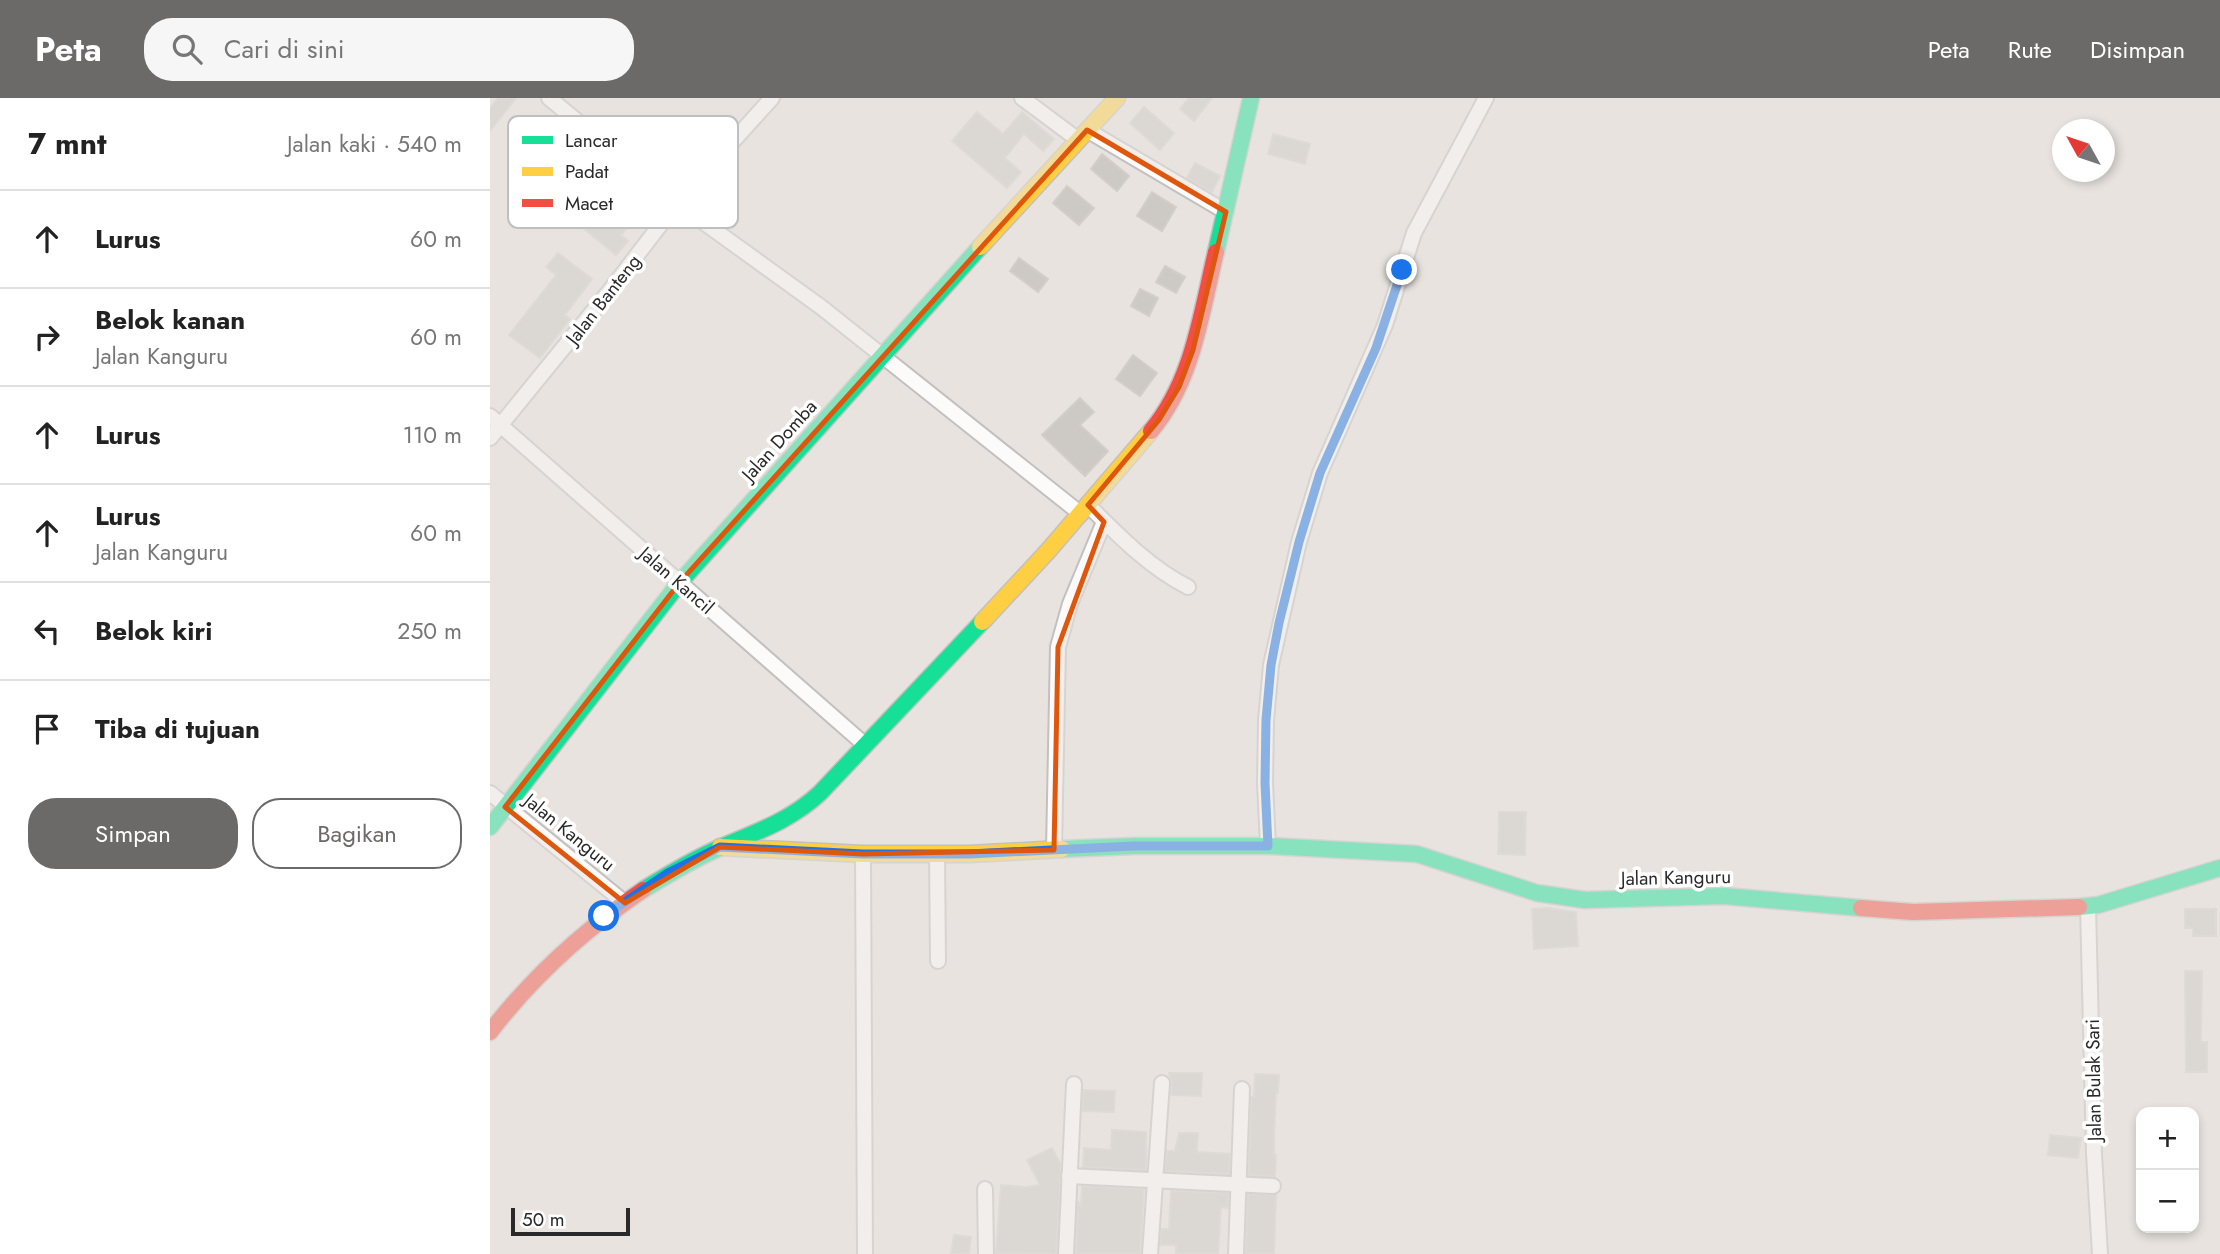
<!DOCTYPE html>
<html lang="id">
<head>
<meta charset="utf-8">
<style>
	:root { --surface:#fff; --page:#f6f6f6; --text:#222; --muted:#767676; --line:#e0e0e0; --accent:#6c6a68 }
	body { margin:0; font-family:Jost,sans-serif; background:var(--page); color:var(--text) }
	.controls { position:absolute; right:21px; bottom:21px; display:grid; overflow:hidden; border-radius:14px; box-shadow:0 4px 10px #0003 }
	.controls button { width:63px; height:63px; display:grid; place-items:center; padding:0; border:0; border-bottom:2px solid var(--line); background:var(--surface); color:var(--text); font:35px sans-serif }
	.compass { position:absolute; left:1562px; top:21px; width:63px; height:63px; border-radius:50%; background:var(--surface); box-shadow:0 4px 10px #0003; rotate:310deg }
	.scale { position:absolute; left:21px; bottom:18px; width:119px; box-sizing:border-box; padding-left:7px; border:4px solid #292929; border-top:0; font-size:19px; line-height:24px; white-space:nowrap; color:#292929; -webkit-text-stroke:5px #fff; paint-order:stroke }
	.stop { position:absolute; width:21px; height:21px; margin:-16px; border:5px solid #1a73e8; border-radius:50%; background:#fff }
	.stop.end { background:#1a73e8; border-color:#fff; box-shadow:0 2px 7px #0008 }
	.list { margin:0; padding:0; list-style:none }
	h2 { display:flex; justify-content:space-between; align-items:center; height:91px; margin:0; padding:0 28px; font-size:30px }
	h2 small { font-size:23px; font-weight:400; color:var(--muted) }
	.list li { display:grid; grid-template-columns:46px 1fr auto; gap:21px; align-items:center; box-sizing:border-box; height:98px; padding:0 28px; border-top:2px solid var(--line) }
	.list b { display:block; font-size:26px; white-space:nowrap }
	.list p { margin:0; font-size:23px; white-space:nowrap; color:var(--muted) }
	.list em { font-size:23px; font-style:normal; color:var(--muted) }
	.actions { display:flex; gap:14px; padding:21px 28px }
	.actions a { flex:1; padding:16px 0; border:2px solid var(--accent); border-radius:28px; text-align:center; font-size:24px; color:var(--accent) }
	.actions .main { background:var(--accent); color:#fff }
	.icon { flex:none; width:38px; height:38px; fill:none; stroke:currentColor; stroke-width:2; stroke-linecap:round; stroke-linejoin:round }
	.map { position:relative; flex:none; width:1730px; height:1156px; overflow:hidden }
	header { display:flex; align-items:center; gap:42px; box-sizing:border-box; height:98px; padding:0 35px; background:var(--accent); color:#fff }
	header strong { font-size:33px }
	nav { display:flex; gap:38px; margin-inline-start:auto; font-size:24px }
	.search { width:490px; height:63px; background:var(--page); display:flex; align-items:center; gap:18px; box-sizing:border-box; padding:0 24px; border-radius:28px; color:var(--muted); font-size:26px }
	main { display:flex }
	aside { flex:1; background:var(--surface) }
	.map>svg:first-child { display:block }
	.building { fill:#cdc9c5; stroke:#d2cfcb; stroke-width:2 }
	.lines { fill:none; stroke-linecap:round; stroke-linejoin:round }
	.street-casing { stroke:#c2c0c0; stroke-width:18 }
	.fast-casing { stroke:#c2c0c0; stroke-width:19 }
	.slow-casing { stroke:#c2c0c0; stroke-width:19 }
	.jam-casing { stroke:#c2c0c0; stroke-width:19 }
	.street { stroke:#fcfbfa; stroke-width:14 }
	.fast { stroke:#16e098; stroke-width:16 }
	.slow { stroke:#ffcf43; stroke-width:16 }
	.jam { stroke:#f24e42; stroke-width:16 }
	.route { stroke:#1a73e8; stroke-width:9 }
	.marked { fill:none; stroke:#de570d; stroke-width:5; stroke-linejoin:round }
	.labels { text-anchor:middle; stroke-width:7; stroke-linejoin:round; paint-order:stroke }
	.street-label { font-size:19px; fill:#292929; stroke:#fff }
	.key { fill:#fff; stroke:#bfbfbf; stroke-width:2 }
	.key-label { font-size:19px; fill:#292929 }
</style>
</head>
<body>
<header>
<strong>Peta</strong>
<div class="search"><svg class="icon" aria-label="search" viewBox="0 0 24 24"><circle cx="10" cy="10" r="6"/><path d="M15 15l6 6"/></svg>Cari di sini</div>
<nav><a>Peta</a><a>Rute</a><a>Disimpan</a></nav>
</header>
<main>
<aside>
<h2>7 mnt<small>Jalan kaki · 540 m</small></h2>
<ul class="list">
<li><svg class="icon" aria-label="ahead" viewBox="0 0 24 24"><path d="M12 20V5M6 11l6-6 6 6"/></svg><div><b>Lurus</b></div><em>60 m</em></li>
<li><svg class="icon" aria-label="right" viewBox="0 0 24 24"><path d="M7 20v-9h11M14 6l5 5-5 5"/></svg><div><b>Belok kanan</b><p>Jalan Kanguru</p></div><em>60 m</em></li>
<li><svg class="icon" aria-label="ahead" viewBox="0 0 24 24"><path d="M12 20V5M6 11l6-6 6 6"/></svg><div><b>Lurus</b></div><em>110 m</em></li>
<li><svg class="icon" aria-label="ahead" viewBox="0 0 24 24"><path d="M12 20V5M6 11l6-6 6 6"/></svg><div><b>Lurus</b><p>Jalan Kanguru</p></div><em>60 m</em></li>
<li><svg class="icon" aria-label="left" viewBox="0 0 24 24"><path d="M17 20v-9H6M10 6l-5 5 5 5"/></svg><div><b>Belok kiri</b></div><em>250 m</em></li>
<li><svg class="icon" aria-label="arrive" viewBox="0 0 24 24"><path d="M6 21V4h12l-3 4 3 4H6"/></svg><div><b>Tiba di tujuan</b></div></li>
</ul>
<div class="actions"><a class="main">Simpan</a><a>Bagikan</a></div>
</aside>
<div class="map">
<svg width="1730" height="1156" viewBox="0 0 1730 1156">
	<rect width="100%" height="100%" fill="#e8e3de"/>
	<g class="building">
		<path d="M8,0h18l-26,33v-23z"/>
		<path d="M699,0h23l-18,23 -14,-12z"/>
		<path d="M654,9l30,26 -14,17 -30,-27z"/>
		<path d="M487,14l26,22 19,-22 32,27 -11,12 -19,-17 -19,24 16,14 -14,16 -55,-47z"/>
		<path d="M783,36l37,10 -5,20 -37,-10z"/>
		<path d="M612,56l27,22 -12,15 -26,-22z"/>
		<path d="M705,65l25,13 -8,16 -25,-14z"/>
		<path d="M90,66l22,19 14,-17 9,7 -3,4 33,29 -8,9 -5,-4 -21,24 7,6 -12,14 -34,-28 21,-25 -20,-18 -3,4 -12,-10z"/>
		<path d="M577,88l27,22 -15,17 -26,-22z"/>
		<path d="M662,94l24,15 -14,24 -25,-15z"/>
		<path d="M68,155l34,26 -27,36 5,4 -30,39 -31,-23 47,-60 -10,-8z"/>
		<path d="M529,160l29,21 -10,13 -28,-21z"/>
		<path d="M675,168l20,11 -9,16 -20,-11z"/>
		<path d="M650,191l18,9 -9,18 -18,-10z"/>
		<path d="M643,257l24,18 -17,23 -24,-17z"/>
		<path d="M590,300l14,14 -14,13 28,26 -23,25 -43,-41z"/>
		<path d="M1009,714h27l-1,43 -27,-1z"/>
		<path d="M1059,810l27,4 2,34 -44,3 -2,-40z"/>
		<path d="M1695,811h31v27h-23v-8h-8z"/>
		<path d="M1695,873h17l-1,71h6v30h-21z"/>
		<path d="M679,975h33l-1,23 -30,-1 1,-12z"/>
		<path d="M765,976l24,1 -1,18h-2l-2,43v19h2l-1,22 -26,-2 2,-78h3z"/>
		<path d="M593,992l32,1 -1,21 -32,-1z"/>
		<path d="M622,1032l34,2v38l-63,-3 1,-19 27,2z"/>
		<path d="M689,1035h19l-1,19 33,2 -1,20 -64,-3 2,-20h8z"/>
		<path d="M1560,1037l31,3 -3,20 -30,-3z"/>
		<path d="M562,1050l9,17 -5,89 -60,-1 5,-68 26,2 13,-2 -13,-25z"/>
		<path d="M592,1088l62,3 -4,65h-64l2,-53 3,6z"/>
		<path d="M681,1093l58,2 -1,15 -7,-1 -3,47h-42v-9h-16l1,-16h8z"/>
		<path d="M758,1096l28,1 -2,59h-28z"/>
		<path d="M464,1137l17,2 -2,17h-18z"/>
	</g>
	<g class="lines">
		<defs>
			<g id="street">
				<path d="M59,0l128,105 144,104 260,207"/>
				<path d="M532,0l55,41"/>
				<path d="M597,32l139,82"/>
				<path d="M0,318l374,328"/>
				<path d="M0,340l118,-145 69,-90 95,-105"/>
				<path d="M598,407c31,31 62,63 100,82"/>
				<path d="M0,695l135,110"/>
				<path d="M778,748l-3,-63 1,-63 5,-55 28,-123 21,-69 65,-148 29,-92 72,-135"/>
				<path d="M564,752l4,-203 12,-43 34,-82"/>
				<path d="M373,756l2,400"/>
				<path d="M447,756l1,107"/>
				<path d="M1598,808l6,248 6,100"/>
				<path d="M579,1078l204,10"/>
				<path d="M495,1091l1,65"/>
				<path d="M576,1156l8,-170"/>
				<path d="M660,1156l12,-171"/>
				<path d="M746,1156l6,-165"/>
			</g>
			<g id="fast">
				<path d="M726,154l35,-154"/>
				<path d="M0,729l190,-245 300,-335"/>
				<path d="M572,751l72,-3h134l149,8 120,39 48,7 139,-4 137,12"/>
				<path d="M153,792c23,-14 47,-29 72,-40 38,-17 74,-28 105,-57l162,-171"/>
				<path d="M1589,809l19,-2 122,-37"/>
			</g>
			<g id="slow">
				<path d="M490,149l137,-149"/>
				<path d="M492,524l66,-71 103,-120"/>
				<path d="M230,749l143,7h106l93,-5"/>
			</g>
			<g id="jam">
				<path d="M661,333c42,-50 50,-117 65,-179"/>
				<path d="M1371,810l52,4 166,-5"/>
				<path d="M0,934c44,-57 94,-102 153,-142"/>
			</g>
		</defs>
		<use href="#street" class="street-casing"/>
		<use href="#fast" class="fast-casing"/>
		<use href="#slow" class="slow-casing"/>
		<use href="#jam" class="jam-casing"/>
		<use href="#street" class="street"/>
		<use href="#fast" class="fast"/>
		<use href="#slow" class="slow"/>
		<use href="#jam" class="jam"/>
	</g>
	<g class="lines">
		<path class="route" d="M114,818l64,-43 52,-26 143,7h106l164,-8h135l-3,-63 1,-63 5,-55 8,-42 20,-81 21,-69 56,-125 26,-78"/>
	</g>
	<path d="M0 0H1730V1156H0ZM597,32l139,82 -33,138 -14,37 -20,33 -71,85 16,17 -46,125 -4,203 -191,4 -143,-7 -95,56 -120,-96 175,-225z" fill="#e8e3de" fill-opacity=".55" fill-rule="evenodd"/>
	<path class="marked" d="M597,32l139,82 -33,138 -14,37 -20,33 -71,85 16,17 -46,125 -4,203 -191,4 -143,-7 -95,56 -120,-96 175,-225z"/>
	<g class="labels">
		<g class="street-label">
			<text transform="translate(113 201) rotate(-52)" y="7">Jalan Banteng</text>
			<text transform="translate(289 342) rotate(-48)" y="7">Jalan Domba</text>
			<text transform="translate(187 482) rotate(41)" y="7">Jalan Kancil</text>
			<text transform="translate(80 734) rotate(39)" y="7">Jalan Kanguru</text>
			<text transform="translate(1186 779) rotate(-1)" y="7">Jalan Kanguru</text>
			<text transform="translate(1603 982) rotate(-91)" y="7">Jalan Bulak Sari</text>
		</g>
	</g>
	<rect x="18" y="18" width="230" height="112" rx="10" class="key"/>
	<rect x="32" y="38" width="31" height="8" fill="#16e098"/>
	<rect x="32" y="69" width="31" height="9" fill="#ffcf43"/>
	<rect x="32" y="101" width="31" height="8" fill="#f24e42"/>
	<g class="key-label">
		<text x="75" y="49">Lancar</text>
		<text x="75" y="80">Padat</text>
		<text x="75" y="112">Macet</text>
	</g>
</svg>
<div class="controls">
<button>+</button>
<button>−</button>
</div>
<svg class="compass" viewBox="-18 -18 36 36"><path d="M0-13l5 13h-10z" fill="#e53935"/><path d="M0 13l5-13h-10z" fill="#767676"/></svg>
<div class="scale">50 m</div>
<div class="stop" style="left:114px;top:818px"></div>
<div class="stop end" style="left:912px;top:172px"></div>
</div>
</main>
</body>
</html>
